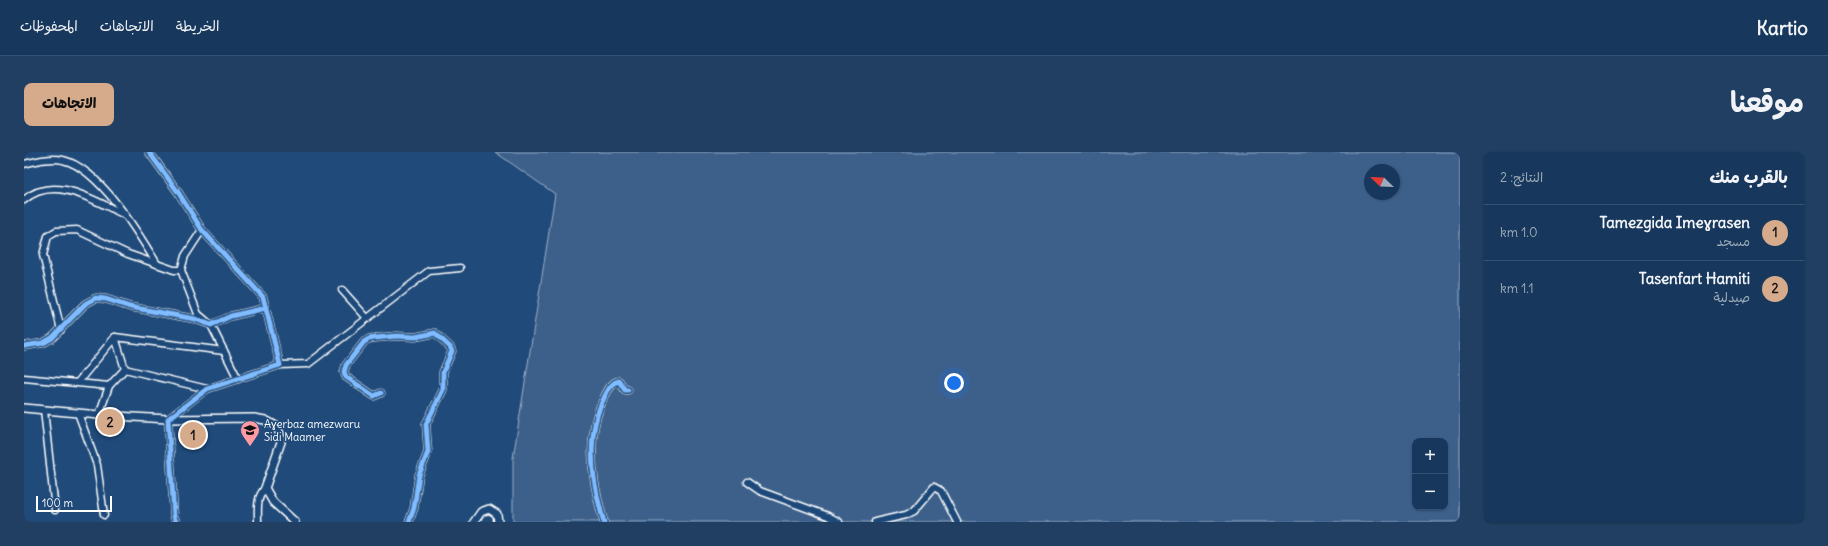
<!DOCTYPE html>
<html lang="ar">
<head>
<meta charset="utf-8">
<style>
	:root { --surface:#17385c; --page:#203f62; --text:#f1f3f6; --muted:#9eacbb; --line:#365272; --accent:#d6ab8b }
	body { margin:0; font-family:Delius,"Playpen Sans Arabic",sans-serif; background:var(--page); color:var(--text); direction:rtl }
	.controls { position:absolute; right:12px; bottom:12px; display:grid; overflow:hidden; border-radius:8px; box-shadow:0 1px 3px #0004 }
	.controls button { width:36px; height:36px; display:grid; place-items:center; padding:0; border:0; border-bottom:1px solid var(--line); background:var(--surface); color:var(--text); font:20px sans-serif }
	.compass { position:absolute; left:1340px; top:12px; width:36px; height:36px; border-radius:50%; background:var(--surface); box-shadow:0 1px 3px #0004; rotate:293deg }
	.scale { position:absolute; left:12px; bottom:10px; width:76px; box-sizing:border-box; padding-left:4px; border:2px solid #fff; border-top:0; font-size:11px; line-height:14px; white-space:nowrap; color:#fff; -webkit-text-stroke:3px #1f4a7a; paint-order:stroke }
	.you { position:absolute; left:930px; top:231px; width:14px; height:14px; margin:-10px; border:3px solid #fff; border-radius:50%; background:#1a73e8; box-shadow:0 0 0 6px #1a73e833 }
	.badge { display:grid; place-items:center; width:26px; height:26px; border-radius:50%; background:var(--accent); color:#111; font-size:13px; font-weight:700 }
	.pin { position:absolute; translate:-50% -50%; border:2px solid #fff; box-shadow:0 1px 4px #0006 }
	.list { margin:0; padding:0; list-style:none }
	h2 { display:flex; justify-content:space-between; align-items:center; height:52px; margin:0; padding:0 16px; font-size:17px }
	h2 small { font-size:13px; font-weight:400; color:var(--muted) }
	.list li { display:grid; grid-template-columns:26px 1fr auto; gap:12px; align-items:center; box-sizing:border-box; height:56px; padding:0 16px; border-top:1px solid var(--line) }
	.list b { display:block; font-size:15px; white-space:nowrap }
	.list p { margin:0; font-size:13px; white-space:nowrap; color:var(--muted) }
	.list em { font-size:13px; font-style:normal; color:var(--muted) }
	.map { position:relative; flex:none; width:1436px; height:370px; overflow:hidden; direction:ltr; border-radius:8px }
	header { display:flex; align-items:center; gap:24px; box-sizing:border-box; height:56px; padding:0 20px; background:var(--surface); border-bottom:1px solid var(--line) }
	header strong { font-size:19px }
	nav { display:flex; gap:22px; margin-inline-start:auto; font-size:14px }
	.intro { display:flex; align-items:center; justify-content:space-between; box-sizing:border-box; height:96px; padding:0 24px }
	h1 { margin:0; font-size:28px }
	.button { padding:10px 18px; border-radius:8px; background:var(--accent); color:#111; font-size:14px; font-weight:700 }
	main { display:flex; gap:24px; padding:0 24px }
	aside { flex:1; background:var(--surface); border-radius:8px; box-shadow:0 1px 3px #0004 }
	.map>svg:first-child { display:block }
	.green { fill:#3c618b; stroke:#9eb0c5; fill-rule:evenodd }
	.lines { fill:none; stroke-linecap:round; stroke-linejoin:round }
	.minor-casing { stroke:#fff; stroke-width:9 }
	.major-casing { stroke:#fff; stroke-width:10 }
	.minor { stroke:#1f4a7a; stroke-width:6 }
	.major { stroke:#1f4a7a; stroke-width:7 }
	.cycleway-casing { stroke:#1f4a7a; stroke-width:8 }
	.cycleway { stroke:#80bcff; stroke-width:5 }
	.labels { text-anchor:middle; stroke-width:3; stroke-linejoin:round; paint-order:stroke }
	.poi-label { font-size:11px; fill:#fff; stroke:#1f4a7a; text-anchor:start }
</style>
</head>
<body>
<header>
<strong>Kartio</strong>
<nav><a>الخريطة</a><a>الاتجاهات</a><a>المحفوظات</a></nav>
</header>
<div class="intro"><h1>موقعنا</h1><a class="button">الاتجاهات</a></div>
<main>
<aside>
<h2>بالقرب منك<small>النتائج: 2</small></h2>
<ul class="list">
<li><span class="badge">1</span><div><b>Tamezgida Imeɣrasen</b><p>مسجد</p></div><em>1.0 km</em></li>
<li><span class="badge">2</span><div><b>Tasenfart Hamiti</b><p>صيدلية</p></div><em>1.1 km</em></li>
</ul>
</aside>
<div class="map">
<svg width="1436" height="370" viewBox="0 0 1436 370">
	<rect width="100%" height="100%" fill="#1f4a7a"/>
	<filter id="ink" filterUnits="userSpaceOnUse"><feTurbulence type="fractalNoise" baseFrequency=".025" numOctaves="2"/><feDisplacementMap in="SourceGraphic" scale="8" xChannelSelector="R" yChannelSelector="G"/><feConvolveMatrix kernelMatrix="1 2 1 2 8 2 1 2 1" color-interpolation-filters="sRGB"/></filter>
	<g filter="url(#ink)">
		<path class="green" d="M471,0h965v370h-947v-64l42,-264zM1346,18h24v24h-24zM1391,289h30v66h-30z"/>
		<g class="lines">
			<defs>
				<g id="minor">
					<path d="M125,0l29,40 24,38 61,67 17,68 -73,24 -39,30 6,97 2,6"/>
					<path d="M0,12c12,-3 27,-7 39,-4 36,8 76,74 94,104"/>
					<path d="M0,48c30,-26 69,0 99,14"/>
					<path d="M178,78l-17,26 -4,14 17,44 13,11 27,54"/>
					<path d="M318,138l25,28"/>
					<path d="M37,178l-18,-75 5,-19 8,-5 21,-1 51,24 46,16h7"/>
					<path d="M91,185l10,32"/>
					<path d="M0,194l19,-3 9,-5 33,-34 11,-6 10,1 24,8 65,12 16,6 20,-9 35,-8"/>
					<path d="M256,213l28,-1 121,-93 31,-3"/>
					<path d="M0,226l85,8 -10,29"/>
					<path d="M54,230l37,-45 109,14"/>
					<path d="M85,234l16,-17 82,20"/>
					<path d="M357,241l-7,3 -28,-19 -2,-5 2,-7 18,-23 5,-3 6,-1 22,-2 18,1 20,-4 15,14 2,4 -9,21v18l-17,34 2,28 -9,23 -5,33 -5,14"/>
					<path d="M20,258l11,100"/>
					<path d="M54,261l19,52 7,50"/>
					<path d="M723,330l13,9 68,25 11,6"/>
					<path d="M234,370c0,-13 -2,-24 7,-34"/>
					<path d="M580,370c-12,-39 -19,-88 1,-126 3,-6 7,-14 14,-15l6,9h3"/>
					<path d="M851,370l31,-7 8,-4 20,-24 7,4 16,31"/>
				</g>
				<g id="major">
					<path d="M0,256l75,7 69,4 86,-1 11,2 11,6 4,8 1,8 -16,46 8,14 22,20"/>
					<path d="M450,370l7,-10 8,-3 8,5 1,8"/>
				</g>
			</defs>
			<use href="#minor" class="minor-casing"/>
			<use href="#major" class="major-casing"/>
			<use href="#minor" class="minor"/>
			<use href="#major" class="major"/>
			<defs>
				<g id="cycleway">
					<path d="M125,0l29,40 24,38 61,67 17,68 -73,24 -39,30 6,97 2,6"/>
					<path d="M0,194l19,-3 9,-5 33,-34 11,-6 10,1 24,8 65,12 16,6 20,-9 35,-8"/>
					<path d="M357,241l-7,3 -28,-19 -2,-5 2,-7 18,-23 5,-3 6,-1 22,-2 18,1 20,-4 15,14 2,4 -9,21v18l-17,34 2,28 -9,23 -5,33 -5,14"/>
					<path d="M580,370c-12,-39 -19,-88 1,-126 3,-6 7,-14 14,-15l6,9h3"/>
				</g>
			</defs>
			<use href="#cycleway" class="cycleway-casing"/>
			<use href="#cycleway" class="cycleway"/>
		</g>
	</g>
	<defs>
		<symbol id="school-pin" viewBox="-11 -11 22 30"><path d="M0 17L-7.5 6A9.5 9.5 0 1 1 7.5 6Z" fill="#ff9aa2" stroke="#1f4a7a"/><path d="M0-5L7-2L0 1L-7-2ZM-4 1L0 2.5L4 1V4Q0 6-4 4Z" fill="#111"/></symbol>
	</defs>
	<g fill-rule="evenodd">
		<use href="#school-pin" x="215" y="267" width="22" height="30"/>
	</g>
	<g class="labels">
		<g class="poi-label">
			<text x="240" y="276">Aɣerbaz amezwaru<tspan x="240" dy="13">Sidi Maamer</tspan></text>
		</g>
	</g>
</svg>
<div class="controls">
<button>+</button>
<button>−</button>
</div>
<svg class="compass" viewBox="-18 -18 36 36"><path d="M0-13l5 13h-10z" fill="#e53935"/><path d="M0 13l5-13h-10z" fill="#9eacbb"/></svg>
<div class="scale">100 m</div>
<div class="you"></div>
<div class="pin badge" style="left:169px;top:283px">1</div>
<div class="pin badge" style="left:86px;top:270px">2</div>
</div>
</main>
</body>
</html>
